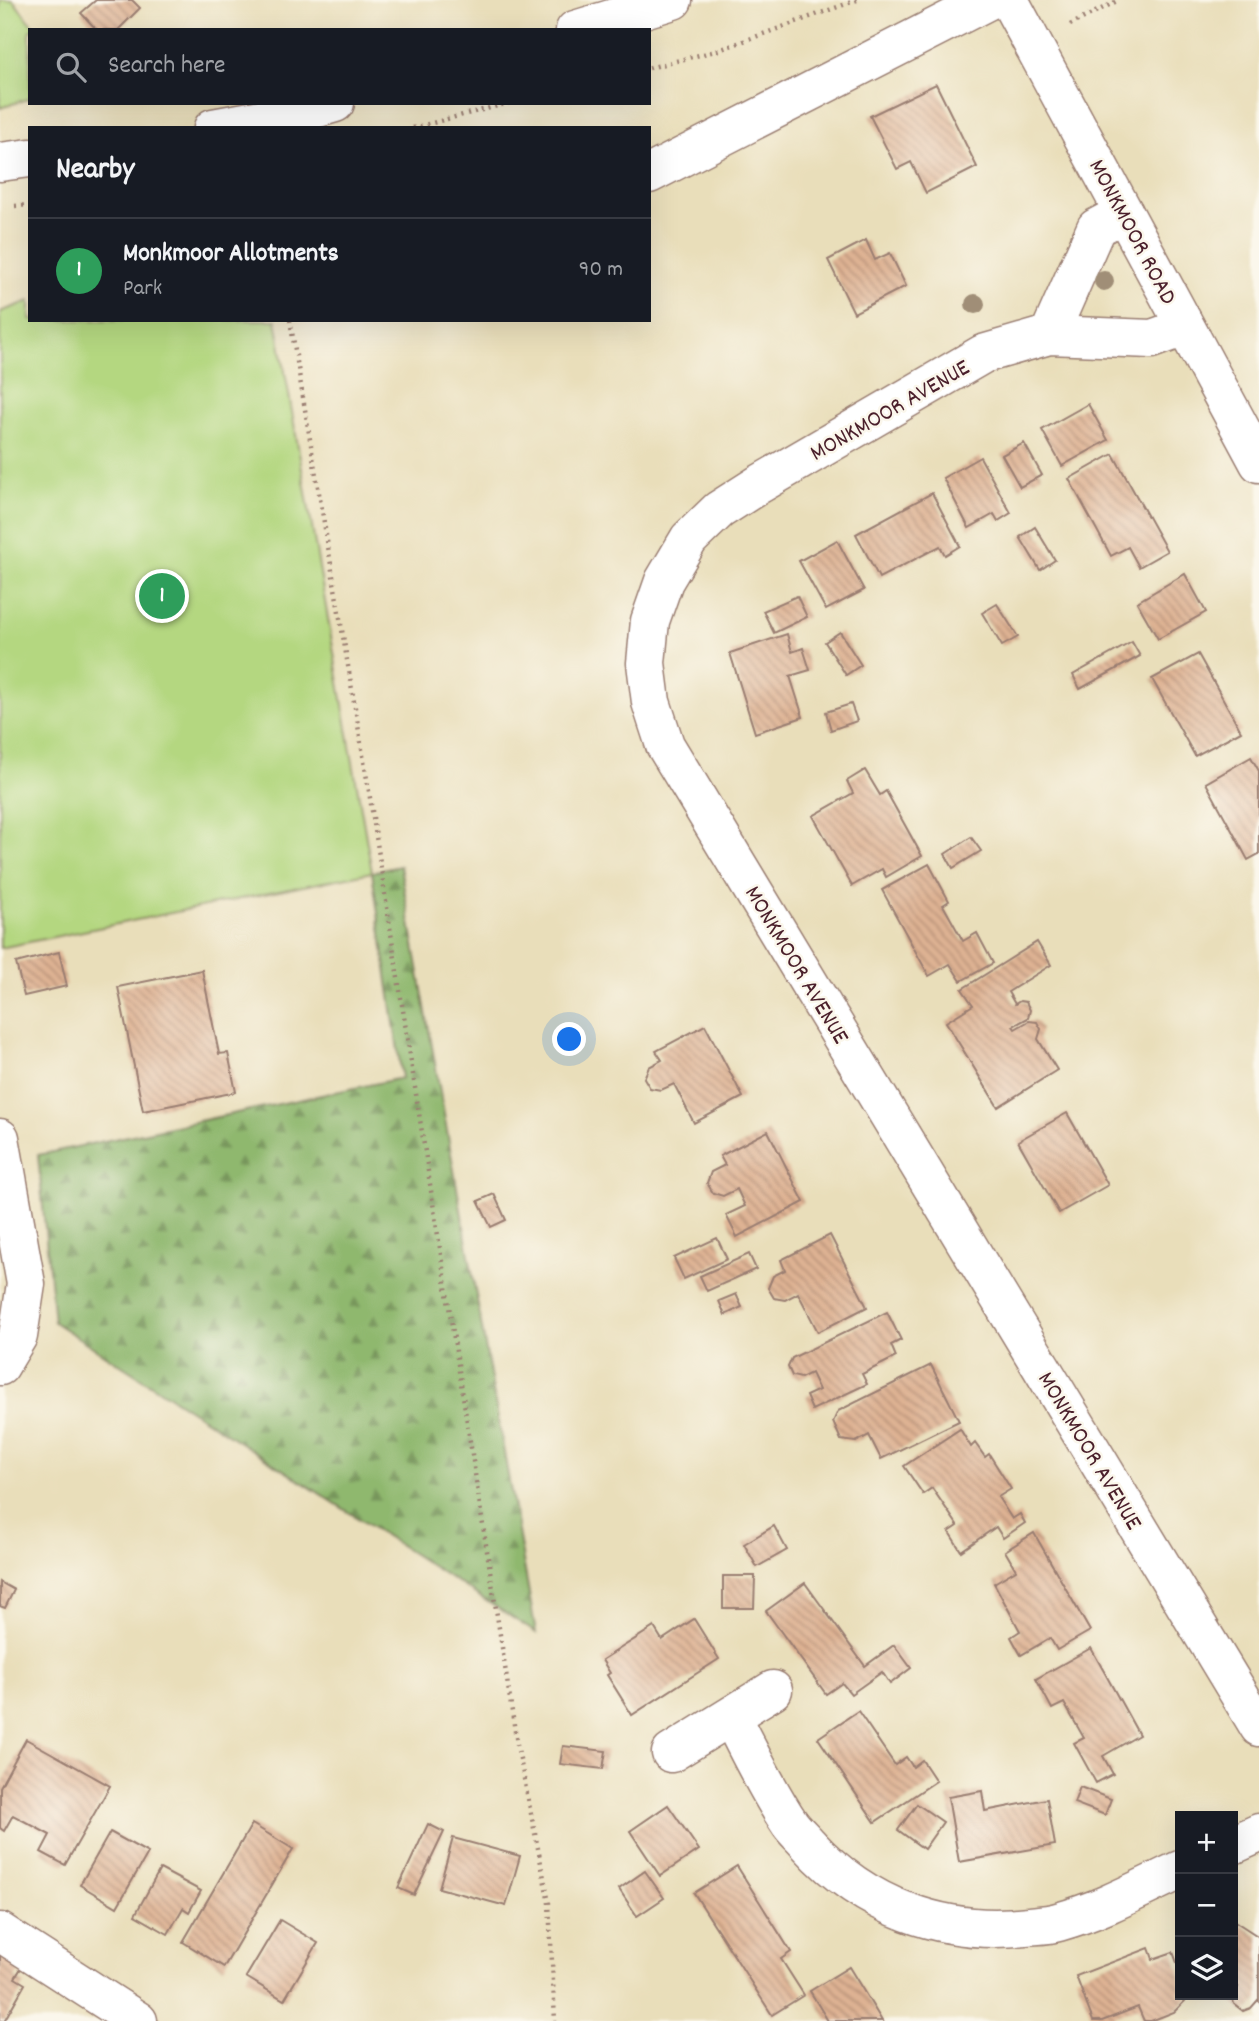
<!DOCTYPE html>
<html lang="en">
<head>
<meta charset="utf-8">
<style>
	:root { --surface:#171b24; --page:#242831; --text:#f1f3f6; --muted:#9ea1a6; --line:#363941; --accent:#8c9099 }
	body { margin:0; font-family:Dekko,sans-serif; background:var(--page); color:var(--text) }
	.controls { position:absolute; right:21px; bottom:21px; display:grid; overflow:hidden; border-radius:0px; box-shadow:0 7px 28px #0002 }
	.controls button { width:63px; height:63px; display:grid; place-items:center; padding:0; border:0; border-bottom:2px solid var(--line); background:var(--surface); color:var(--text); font:35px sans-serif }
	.you { position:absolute; left:570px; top:1040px; width:24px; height:24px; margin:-18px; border:5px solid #fff; border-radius:50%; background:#1a73e8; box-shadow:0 0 0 10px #1a73e833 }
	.badge { display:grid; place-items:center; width:46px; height:46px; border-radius:50%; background:var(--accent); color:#fff; font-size:23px; font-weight:700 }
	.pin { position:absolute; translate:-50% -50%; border:4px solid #fff; box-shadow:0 2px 7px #0006 }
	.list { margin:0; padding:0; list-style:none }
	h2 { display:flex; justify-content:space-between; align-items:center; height:91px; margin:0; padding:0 28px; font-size:30px }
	h2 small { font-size:23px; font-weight:400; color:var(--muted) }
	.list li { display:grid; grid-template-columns:46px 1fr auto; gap:21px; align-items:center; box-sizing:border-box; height:105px; padding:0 28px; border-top:2px solid var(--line) }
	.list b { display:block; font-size:26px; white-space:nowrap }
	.list p { margin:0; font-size:23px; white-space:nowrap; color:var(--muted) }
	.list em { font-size:23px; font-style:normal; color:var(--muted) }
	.icon { flex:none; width:38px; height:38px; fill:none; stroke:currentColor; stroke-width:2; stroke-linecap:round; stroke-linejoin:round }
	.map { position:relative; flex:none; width:1259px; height:2021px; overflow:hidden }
	.search { position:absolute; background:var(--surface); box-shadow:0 7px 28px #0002; left:28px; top:28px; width:623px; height:77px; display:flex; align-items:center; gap:18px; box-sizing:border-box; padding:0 24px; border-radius:0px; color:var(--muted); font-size:26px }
	.panel { position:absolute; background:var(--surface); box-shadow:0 7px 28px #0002; left:28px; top:126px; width:623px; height:196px; border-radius:0px }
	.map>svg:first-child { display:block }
	.forest { fill:url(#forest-firs); stroke:#6c6c4c; stroke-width:2 }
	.garden { fill:#b4d780; stroke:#7f7b56; stroke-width:2 }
	.building { fill:url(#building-back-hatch) }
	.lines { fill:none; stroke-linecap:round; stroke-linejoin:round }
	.minor-casing { stroke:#9a7e72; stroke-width:41 }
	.major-casing { stroke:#9a7e72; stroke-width:41 }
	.path { stroke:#9a7e72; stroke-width:4.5; stroke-dasharray:2 5; stroke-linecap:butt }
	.minor { stroke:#fff; stroke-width:38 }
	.major { stroke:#fff; stroke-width:38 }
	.tree { fill:#a08e77 }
	.labels { text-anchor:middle; stroke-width:5; stroke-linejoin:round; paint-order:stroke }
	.street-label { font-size:24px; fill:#4a1f2b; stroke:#fbf7ec }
</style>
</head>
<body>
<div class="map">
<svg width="1259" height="2021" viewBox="0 0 1259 2021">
	<defs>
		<pattern id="forest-firs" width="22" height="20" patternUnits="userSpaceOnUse" patternTransform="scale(1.75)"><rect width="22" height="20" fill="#8fb86e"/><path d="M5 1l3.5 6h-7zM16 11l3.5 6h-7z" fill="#77955b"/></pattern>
		<pattern id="building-back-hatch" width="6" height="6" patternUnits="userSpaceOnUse" patternTransform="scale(1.75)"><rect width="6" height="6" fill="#deb293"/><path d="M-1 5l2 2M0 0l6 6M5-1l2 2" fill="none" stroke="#b69078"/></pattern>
	</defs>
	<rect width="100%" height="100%" fill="#fbf7ec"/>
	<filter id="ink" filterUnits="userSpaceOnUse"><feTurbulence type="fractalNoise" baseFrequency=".0143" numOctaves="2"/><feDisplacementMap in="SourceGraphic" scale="14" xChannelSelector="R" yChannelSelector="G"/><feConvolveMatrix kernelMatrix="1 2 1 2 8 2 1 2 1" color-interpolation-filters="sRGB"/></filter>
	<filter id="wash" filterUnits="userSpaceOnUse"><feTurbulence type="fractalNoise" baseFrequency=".00686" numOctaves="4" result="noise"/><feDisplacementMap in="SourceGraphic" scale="28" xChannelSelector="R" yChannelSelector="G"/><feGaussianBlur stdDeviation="1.57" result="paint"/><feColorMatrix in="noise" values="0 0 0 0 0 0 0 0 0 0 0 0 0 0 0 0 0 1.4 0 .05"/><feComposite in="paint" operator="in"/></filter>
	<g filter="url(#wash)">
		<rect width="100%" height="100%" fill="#e9deba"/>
		<path class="forest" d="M400,866l136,767 -482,-311 -16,-167 364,-77 -30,-206z"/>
		<g class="garden">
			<path d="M0,0h13l23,30h-6v68l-30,10z"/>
			<path d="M30,301v19h246l96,552 -372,76v-636z"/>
		</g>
		<g id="blocks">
			<g class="building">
				<path d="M96,0h36l8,8 -22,22h-21l-16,-17z"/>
				<path d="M936,84l41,83 -51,26 -15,-31 -14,7 -27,-53z"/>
				<path d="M866,240l9,20 15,-7 16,33 -52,27 -26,-53z"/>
				<path d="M1088,404l20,36 -46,26 -20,-36z"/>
				<path d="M1024,443l18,32 -22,12 -18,-32z"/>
				<path d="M1113,454l54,97 -28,16 -11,-20 -17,9 -42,-77z"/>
				<path d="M980,457l31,56 -13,8 -4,-7 -25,14 -26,-50z"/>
				<path d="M932,493l28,53 -15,9 -5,-9 -61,32 -23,-44z"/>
				<path d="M1035,527l20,33 -15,10 -20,-33z"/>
				<path d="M837,540l27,50 -38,20 -27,-49z"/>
				<path d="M1185,574l21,38 -48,27 -21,-37z"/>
				<path d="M797,596l10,21 -33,16 -11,-22z"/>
				<path d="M997,604l21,33 -16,9 -20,-33z"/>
				<path d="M840,632l21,33 -15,10 -21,-33z"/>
				<path d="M787,634l5,18 11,-4 7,22 -20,6 13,41 -48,16 -25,-80z"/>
				<path d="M1132,642l8,14 -60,33 -7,-14z"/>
				<path d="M1198,654l43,77 -46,25 -43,-77z"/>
				<path d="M851,704l6,17 -26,9 -5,-18z"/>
				<path d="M1251,757l8,14v83l-11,6 -42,-77z"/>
				<path d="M865,770l15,25 6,-4 36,65 -36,21 -4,-8 -30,17 -39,-70 40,-23 -6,-12z"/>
				<path d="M971,837l10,14 -28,17 -8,-14z"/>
				<path d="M929,864l20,37 -6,4 20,36 14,-8 16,30 -32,18 -11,-17 -21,12 -47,-86z"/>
				<path d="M1037,942l14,23 -43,27 7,12 5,-3 6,1 4,8 -2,8 -15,8 2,3 14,-8 8,1 4,7 -3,10 19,31 -59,37 -52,-85 27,-17 -11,-16z"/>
				<path d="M59,952l8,34 -43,10 -8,-33z"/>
				<path d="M202,970l17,84 9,-1 8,39 -93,19 -25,-124z"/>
				<path d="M705,1025l38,72 -49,26 -20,-39 -13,6 -11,-2 -6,-10 5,-11 13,-7 -6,-9z"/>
				<path d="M1067,1113l41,72 -49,28 -41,-72z"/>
				<path d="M768,1131l36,71 -67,35 -11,-22 19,-9 -8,-17 -14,7 -10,-3 -6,-10 4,-11 14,-7 -5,-9z"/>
				<path d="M494,1194l12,26 -15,7 -13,-26z"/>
				<path d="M830,1235l37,72 -49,25 -20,-39 -13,7 -11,-2 -6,-10 5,-12 12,-6 -4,-10z"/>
				<path d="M717,1238l10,21 -43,20 -10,-21z"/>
				<path d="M749,1254l7,15 -49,22 -7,-15z"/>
				<path d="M736,1294l6,13 -17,8 -6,-14z"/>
				<path d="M887,1312l14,28 -10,5 5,12 -34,17 5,10 -55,26 -6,-14 13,-6 -8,-17 -10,5 -9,-2 -4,-9 4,-9z"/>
				<path d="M931,1365l28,56 -78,38 -12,-24 -13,7 -15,-2 -8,-18 5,-11z"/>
				<path d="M960,1429l11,18 4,-4 10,14 4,-3 22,35 -13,8 14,22 8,-5 5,9 -22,15 -7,-11 -35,24 -12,-19 9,-6 -26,-38 -9,6 -19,-28z"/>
				<path d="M774,1526l13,24 -30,17 -13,-23z"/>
				<path d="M1034,1533l56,98 -33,19 -7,-12 -29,17 -10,-18 9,-6 -26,-48 22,-13 -11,-19z"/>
				<path d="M723,1576h32l-1,32h-31z"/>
				<path d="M0,1582l14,8 -9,18 -5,-2z"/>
				<path d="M805,1583l60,83 29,-21 17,23 -21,16 -8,-12 -31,22 -9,-11 -16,11 -60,-83z"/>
				<path d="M694,1619l25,40 -87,56 -25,-40 3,-2 -8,-13 52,-33 8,13z"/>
				<path d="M1091,1648l48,87 -36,21 10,18 -17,9 -22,-40 10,-5 -20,-35 -12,6 -16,-30z"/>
				<path d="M858,1711l37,54 11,-8 7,10 9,-7 14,21 -61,41 -57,-84z"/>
				<path d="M26,1739l84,47 -45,79 -24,-13 9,-17 -37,-20 -9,16 -4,-3v-41z"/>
				<path d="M563,1746l43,5 -3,18 -43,-5z"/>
				<path d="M1080,1787l31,12 -6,16 -31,-12z"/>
				<path d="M982,1791l3,20 62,-12 8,46 -96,17 -11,-65z"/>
				<path d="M917,1804l26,18 -19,27 -26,-19z"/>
				<path d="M668,1805l31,45 -39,26 -30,-45z"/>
				<path d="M252,1824l41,25 -69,118 -41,-25z"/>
				<path d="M428,1824l16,8 -30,63 -16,-7z"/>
				<path d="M110,1832l38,21 -31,54 -37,-22z"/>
				<path d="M453,1838l67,18 -14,50 -67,-18z"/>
				<path d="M737,1866l54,86 -10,7 23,36 -32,20 -78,-122z"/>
				<path d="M160,1869l41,22 -12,21 -6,-4 -15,26 -33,-19z"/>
				<path d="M645,1871l19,27 -27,18 -18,-27z"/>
				<path d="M280,1920l38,23 -34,57 -38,-23z"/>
				<path d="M1233,1920l26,17v64l-1,-1 -7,8 -8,3 -9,-7 -2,-9 6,-8 -5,-3z"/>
				<path d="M0,1945l26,15 -11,18 10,6 -21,37h-4z"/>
				<path d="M1149,1948l4,11 20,-7 7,19v24h9l1,1 -16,16 -23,9h-7l-6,-14 -36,14h-9l-17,-45z"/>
				<path d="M849,1967l33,54h-54l-18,-30z"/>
			</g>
		</g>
	</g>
	<g filter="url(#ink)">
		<use href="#blocks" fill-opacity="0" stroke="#9a7e72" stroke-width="2"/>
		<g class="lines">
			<defs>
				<g id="minor">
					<path d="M1009,0l250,463"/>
					<path d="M649,174l340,-174"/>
					<path d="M1185,327l-33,12 -103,-4 -66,19 -225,131 -39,25 -30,29 -25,42 -14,40 -4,42 5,39 14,43 594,982"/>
					<path d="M1049,335l47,-107 28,-15"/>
					<path d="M0,1138l26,146 -8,52 -18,30"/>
					<path d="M731,1717c19,36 36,73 59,107 5,7 12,13 18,20 56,62 135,92 219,82 10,-1 21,-1 31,-4 43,-12 82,-33 122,-52"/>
					<path d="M671,1753l102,-63"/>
					<path d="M1233,1845l26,-12"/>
					<path d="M0,1932l138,89"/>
				</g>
				<g id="major">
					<path d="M575,30l98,-30"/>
					<path d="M213,128l98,-18 24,-7"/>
					<path d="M0,162l30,-4"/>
				</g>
			</defs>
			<use href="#minor" class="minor-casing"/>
			<use href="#major" class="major-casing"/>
			<g class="path">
				<path d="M1070,25l49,-25"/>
				<path d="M649,68l70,-18 138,-50"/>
				<path d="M413,128l96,-25"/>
				<path d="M15,206l15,-1"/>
				<path d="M290,320l78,465 149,959 32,159 6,118"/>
			</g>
			<use href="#minor" class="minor"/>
			<use href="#major" class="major"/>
		</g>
		<g class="tree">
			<circle cx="1104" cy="281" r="10"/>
			<circle cx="975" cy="304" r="10"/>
		</g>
	</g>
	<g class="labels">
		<g class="street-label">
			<text transform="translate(1134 231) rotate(62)" y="8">MONKMOOR ROAD</text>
			<text transform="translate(889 409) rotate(-30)" y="8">MONKMOOR AVENUE</text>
			<text transform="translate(798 964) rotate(59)" y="8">MONKMOOR AVENUE</text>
			<text transform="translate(1091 1450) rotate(59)" y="8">MONKMOOR AVENUE</text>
		</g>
	</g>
</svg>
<div class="controls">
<button>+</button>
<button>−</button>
<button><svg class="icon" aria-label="layers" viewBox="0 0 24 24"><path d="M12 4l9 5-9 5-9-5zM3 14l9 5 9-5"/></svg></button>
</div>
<div class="you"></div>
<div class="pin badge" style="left:162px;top:596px;background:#2e9e5b">1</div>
<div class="search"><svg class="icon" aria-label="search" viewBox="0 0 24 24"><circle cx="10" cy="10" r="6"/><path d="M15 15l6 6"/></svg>Search here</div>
<section class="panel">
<h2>Nearby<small></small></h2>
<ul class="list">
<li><span class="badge" style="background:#2e9e5b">1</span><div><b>Monkmoor Allotments</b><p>Park</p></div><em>90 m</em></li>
</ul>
</section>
</div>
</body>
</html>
